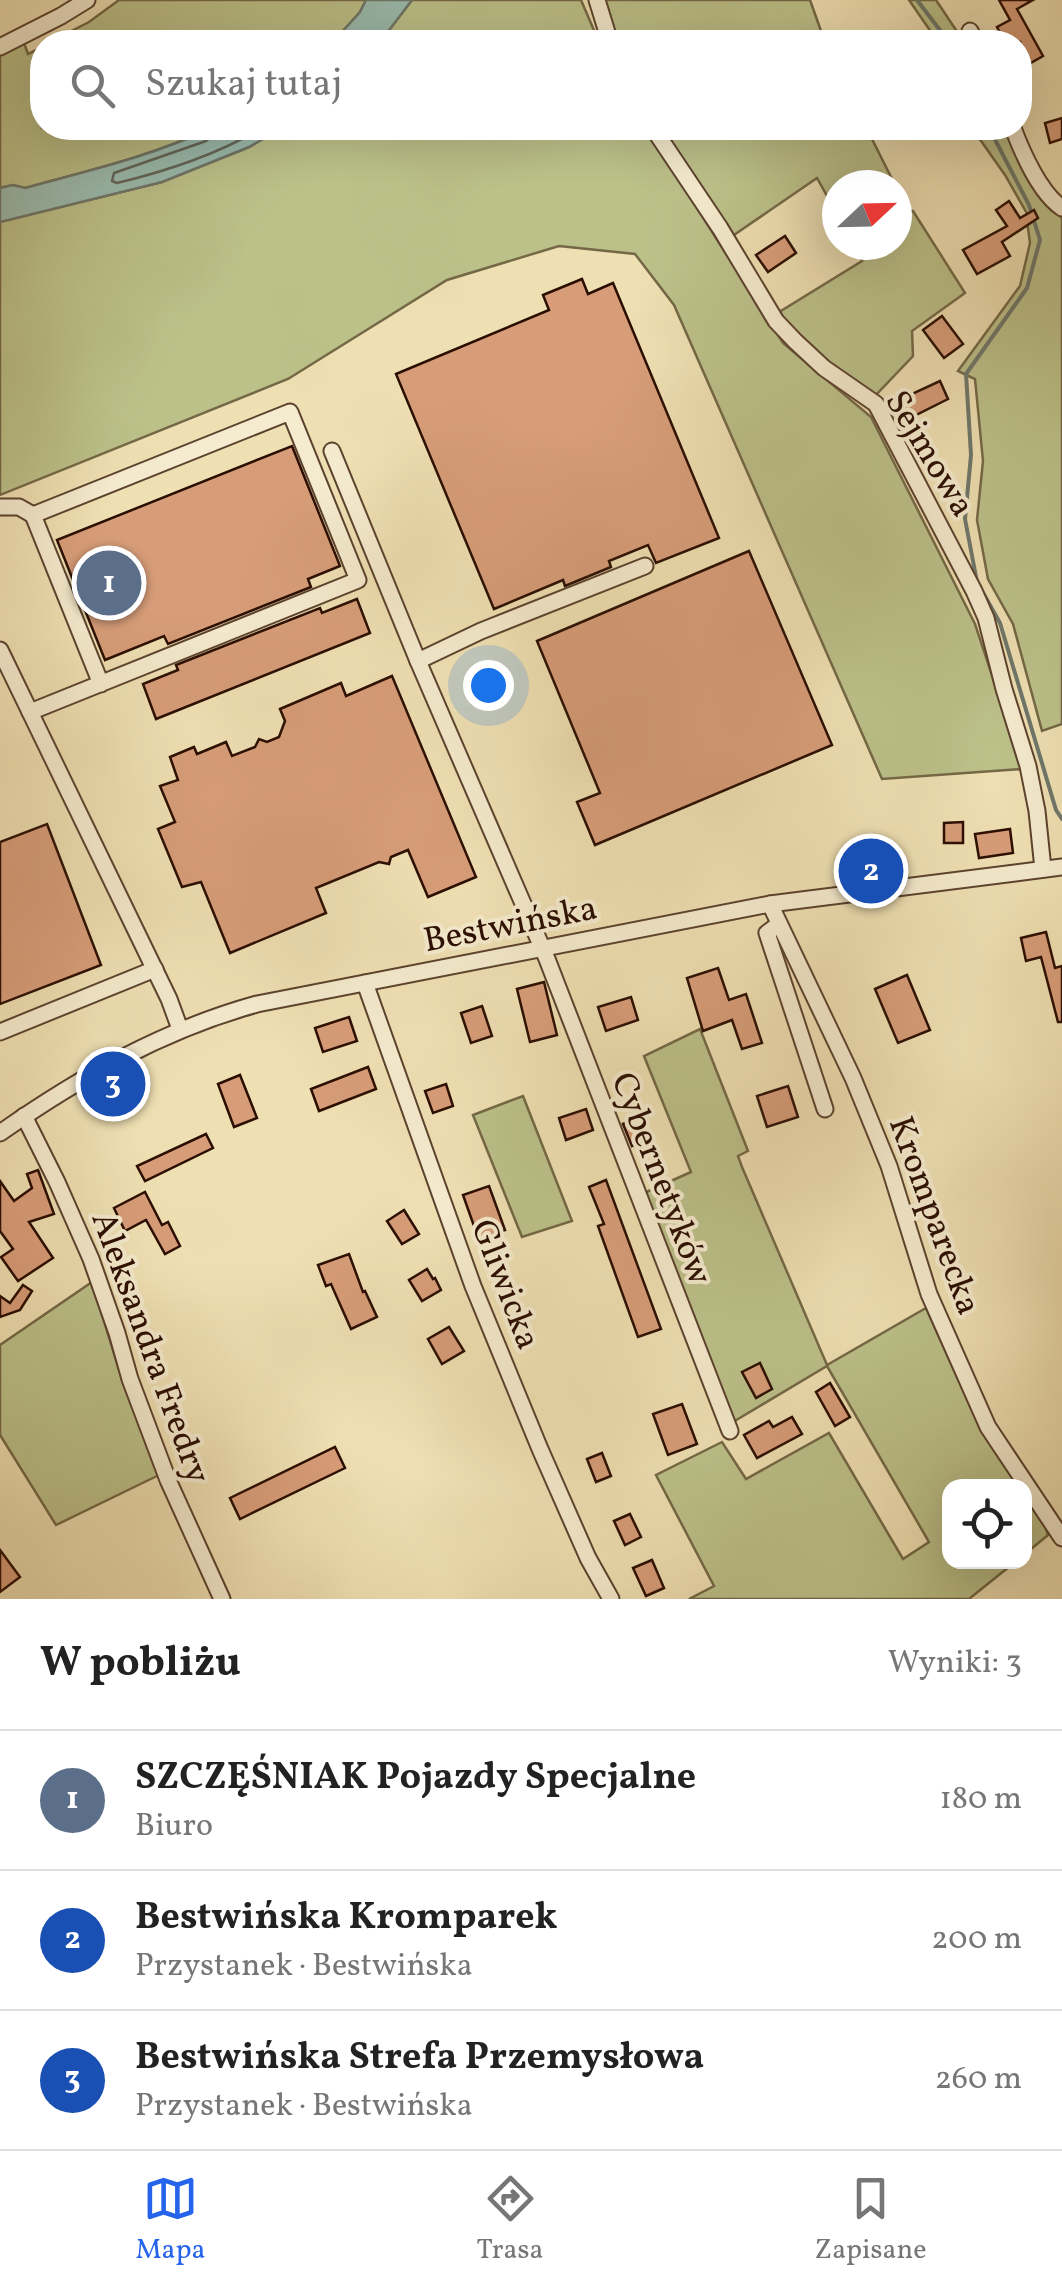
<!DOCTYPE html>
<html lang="pl">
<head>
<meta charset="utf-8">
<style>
	:root { --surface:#fff; --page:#f6f6f6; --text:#222; --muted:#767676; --line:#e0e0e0; --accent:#2563eb }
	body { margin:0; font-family:Vollkorn,serif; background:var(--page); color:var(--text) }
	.controls { position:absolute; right:30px; bottom:30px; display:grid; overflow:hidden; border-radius:20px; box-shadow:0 10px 40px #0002 }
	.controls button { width:90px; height:90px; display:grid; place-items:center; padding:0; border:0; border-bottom:2px solid var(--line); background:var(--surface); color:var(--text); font:50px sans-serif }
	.compass { position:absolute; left:822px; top:170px; width:90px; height:90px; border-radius:50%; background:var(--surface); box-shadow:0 10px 40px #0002; rotate:68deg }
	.you { position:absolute; left:488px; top:685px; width:35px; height:35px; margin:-25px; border:8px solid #fff; border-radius:50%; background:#1a73e8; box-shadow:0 0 0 15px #1a73e833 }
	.badge { display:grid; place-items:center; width:65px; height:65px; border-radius:50%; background:var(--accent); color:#fff; font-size:32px; font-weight:700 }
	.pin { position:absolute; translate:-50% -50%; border:5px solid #fff; box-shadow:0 2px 10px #0006 }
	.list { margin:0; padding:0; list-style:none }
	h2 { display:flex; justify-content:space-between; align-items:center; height:130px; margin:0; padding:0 40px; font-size:42px }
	h2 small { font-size:32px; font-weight:400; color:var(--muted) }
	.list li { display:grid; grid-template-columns:65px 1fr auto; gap:30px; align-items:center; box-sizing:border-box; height:140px; padding:0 40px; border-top:2px solid var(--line) }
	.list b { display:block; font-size:38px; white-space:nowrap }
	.list p { margin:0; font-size:32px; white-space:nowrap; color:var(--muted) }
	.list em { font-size:32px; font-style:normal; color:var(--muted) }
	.icon { flex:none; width:55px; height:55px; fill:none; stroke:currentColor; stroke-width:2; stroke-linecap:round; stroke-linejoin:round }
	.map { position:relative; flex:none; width:1062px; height:1599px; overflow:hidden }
	.search { position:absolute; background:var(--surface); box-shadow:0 10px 40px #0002; left:30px; right:30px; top:30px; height:110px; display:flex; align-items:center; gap:25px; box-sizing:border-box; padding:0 35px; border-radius:40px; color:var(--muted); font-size:38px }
	.sheet { height:550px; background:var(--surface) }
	nav { display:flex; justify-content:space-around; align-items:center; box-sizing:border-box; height:140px; border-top:2px solid var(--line); background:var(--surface); font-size:28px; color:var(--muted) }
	nav a { display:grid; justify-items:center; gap:5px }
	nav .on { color:var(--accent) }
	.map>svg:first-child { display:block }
	.green { fill:#bcc18a; stroke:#746846; stroke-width:2.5 }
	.water { fill:#9abdb1; stroke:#6e776b; stroke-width:2.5 }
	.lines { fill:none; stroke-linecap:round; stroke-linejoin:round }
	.shore { stroke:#62665a; stroke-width:2.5 }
	.stream { stroke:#6e776b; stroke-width:4 }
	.building { fill:#d79d79; stroke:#2b0e02; stroke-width:2.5 }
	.minor-casing { stroke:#5c422e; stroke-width:19 }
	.minor { stroke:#f5ebce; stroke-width:15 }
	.labels { text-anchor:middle; stroke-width:8; stroke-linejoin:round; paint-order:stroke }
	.street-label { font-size:35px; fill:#2b0e02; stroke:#f5ebce }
</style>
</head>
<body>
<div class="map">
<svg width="1062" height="1599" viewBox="0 0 1062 1599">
	<rect width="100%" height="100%" fill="#efe0b3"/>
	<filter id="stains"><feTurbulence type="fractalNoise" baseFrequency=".002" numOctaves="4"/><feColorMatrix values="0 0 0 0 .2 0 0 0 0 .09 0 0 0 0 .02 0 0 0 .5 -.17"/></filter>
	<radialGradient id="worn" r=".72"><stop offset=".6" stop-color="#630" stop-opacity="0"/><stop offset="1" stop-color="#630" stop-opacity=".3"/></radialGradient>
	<g class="green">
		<path d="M119,0h247l-6,12 -27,30h-283l39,-20z"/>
		<path d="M412,0h169l18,42h-219z"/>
		<path d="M600,0h210l15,42h-210z"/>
		<path d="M909,0h27l28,42h-26z"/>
		<path d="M24,43l4,11 14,-7v81h169c-58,28 -124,43 -186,60l-12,-3 -13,3v-134z"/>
		<path d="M282,128h364l137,215 88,74 104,207 48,145 -141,10 -208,-474 -39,-51 -76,-8 -112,34 -159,99 -288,116v-273l162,-40 87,-35z"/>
		<path d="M658,128h216l-4,7 25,50h-58v29l-20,-36 -86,59z"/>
		<path d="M972,128h35l38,73 17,17v506l-20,7 -29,-107 -25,-45 -11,-59 6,-59 -8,-82 -17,-8 62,-85 10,-43 -3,-22 2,-4 -24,-42z"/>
		<path d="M897,189l12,22h4l52,82 -53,38 1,25 -41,43 -40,-30 -56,-55 86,-53 -8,-16h43z"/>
		<path d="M700,1029l48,122 -10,5 4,11 85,198 99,-57 56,124 38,54h-70v76h65l-46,37h-280l25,-13 -58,-111 66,-33 24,37 83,-46 74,126 26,-17 -102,-176 -94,56 -91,-228 49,-22 -47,-116z"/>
		<path d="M523,1096l49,125 -50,16 -49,-122z"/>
		<path d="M92,1282l32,104 35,89 -103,50 -56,-90v-90z"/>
		<path d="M1024,1494l19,26 5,15 -23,19z"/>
	</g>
	<g class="water">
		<path d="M366,0h46l-32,42h-47l27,-30z"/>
		<path d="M211,128h71l-33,19 -87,35 -162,40v-34l13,-3 12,3c62,-17 128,-32 186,-60z"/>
	</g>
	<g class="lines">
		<path class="shore" d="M213,128l-1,8 -6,5 -92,32 -2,8 5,2c50,-12 101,-29 145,-55"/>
		<g class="stream">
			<path d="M917,0l32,42"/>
			<path d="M989,128l40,77 11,35 -13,48 -61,86 5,81 -6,64 12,63 23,41 56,187 6,9"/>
		</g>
	</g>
	<g class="building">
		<path d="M999,0h34l-16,9 26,47 -23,13v-27h-15l-8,-15 13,-7z"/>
		<path d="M1062,118v21l-12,4 -5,-20z"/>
		<path d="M1009,201l11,17 14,-8 4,8 -36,24 8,14 -33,18 -14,-24 44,-24 -11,-16z"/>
		<path d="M785,236l11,17 -28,19 -12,-17z"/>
		<path d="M582,279l6,15 25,-11 106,255 -63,25 -8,-18 -39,16 2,6 -46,19 -2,-6 -69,29 -98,-235 153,-64 -6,-15z"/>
		<path d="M942,316l21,28 -19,14 -21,-28z"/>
		<path d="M940,381l8,18 -38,19 -9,-19z"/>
		<path d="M292,446l48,120 -32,13 3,8 -143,57 -4,-8 -59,24 -48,-120z"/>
		<path d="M749,551l83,194 -237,100 -18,-43 23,-9 -63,-152z"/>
		<path d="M357,599l13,34 -214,86 -13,-35 35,-14 -2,-5 144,-57 2,5z"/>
		<path d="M392,676l84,201 -48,20 -20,-47 -17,7 -2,7 -10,-2 -63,26 10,25 -96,40 -29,-71 -19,5 -24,-58 17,-7 -15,-36 18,-6 -8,-23 24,-10 3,7 29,-12 6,14 23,-9 4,-8 8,3 12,-5 6,-16 -5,-12 61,-26 5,13z"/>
		<path d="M963,822v21h-19v-20z"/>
		<path d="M47,824l54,141 -101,39v-162z"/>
		<path d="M1010,829l3,24 -34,5 -4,-24z"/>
		<path d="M1046,932l9,36 7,-2v56h-4l-17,-65 -15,4 -5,-23z"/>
		<path d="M718,968l11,32 17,-6 16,49 -20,6 -10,-29 -29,11 -16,-53z"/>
		<path d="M907,975l23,55 -32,13 -23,-54z"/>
		<path d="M544,982l13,53 -27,7 -13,-53z"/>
		<path d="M631,997l7,23 -32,11 -8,-24z"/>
		<path d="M482,1006l10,30 -21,7 -10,-30z"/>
		<path d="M349,1017l8,24 -34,11 -8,-24z"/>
		<path d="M368,1067l8,22 -57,22 -8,-22z"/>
		<path d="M240,1075l17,43 -23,9 -16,-43z"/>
		<path d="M446,1084l7,22 -20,7 -8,-22z"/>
		<path d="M788,1086l10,31 -31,10 -10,-31z"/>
		<path d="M586,1109l7,21 -27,10 -7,-22z"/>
		<path d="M639,1117l10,21 -17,8 -9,-22z"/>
		<path d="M206,1134l7,14 -68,33 -8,-15z"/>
		<path d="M38,1170l16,44 -25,8 24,36 -35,23 -17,-24 12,-8 -13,-18v-50l14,20 18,-13 -5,-14z"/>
		<path d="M606,1180l55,149 -23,8 -40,-111 6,-2 -15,-37z"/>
		<path d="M489,1186l16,44 -26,10 -16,-45z"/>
		<path d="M145,1192l17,33 6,-3 12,24 -15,8 -19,-34 -21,11 -11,-23z"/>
		<path d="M404,1210l15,24 -17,10 -15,-23z"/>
		<path d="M349,1254l14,38 2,-1 12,26 -26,12 -20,-45 -5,2 -8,-21z"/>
		<path d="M427,1269l6,10 2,-1 6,12 -19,11 -13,-21z"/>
		<path d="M23,1285l9,6 -12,19 -20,7v-21l10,7z"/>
		<path d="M449,1327l15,24 -22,13 -14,-25z"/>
		<path d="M760,1363l12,26 -16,9 -14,-26z"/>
		<path d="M830,1383l20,34 -15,9 -19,-34z"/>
		<path d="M682,1404l15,40 -29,11 -15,-41z"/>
		<path d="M792,1417l10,17 -45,24 -13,-23 25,-14 4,6z"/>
		<path d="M335,1447l10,21 -105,51 -10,-21z"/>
		<path d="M602,1453l9,23 -15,6 -9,-23z"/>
		<path d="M630,1514l11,23 -16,8 -11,-24z"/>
		<path d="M0,1550l20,27 -20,15z"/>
		<path d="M652,1560l12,28 -18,8 -13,-28z"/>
	</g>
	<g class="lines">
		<defs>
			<g id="minor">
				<path d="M597,0l13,42"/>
				<path d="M970,31l6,11"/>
				<path d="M0,47l61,-31 26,-16"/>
				<path d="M653,128l67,100 56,93 19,20 29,27 52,36 98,187 12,27 18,71 24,77 9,45 6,58"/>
				<path d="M1013,128c9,24 27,65 49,80"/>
				<path d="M332,451l86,210 129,298 183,472"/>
				<path d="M0,507h19l14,8"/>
				<path d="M0,650l169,349 11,30"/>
				<path d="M418,661l63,-30 164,-65"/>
				<path d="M30,712l328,-132 -68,-168 -257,103 68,169"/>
				<path d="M770,904l83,174 36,88 40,128 59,133 74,111"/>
				<path d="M779,924l-12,9 58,176"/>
				<path d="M365,983l108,303 67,163 48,109 23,41"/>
				<path d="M0,1032l155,-63"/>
				<path d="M24,1116l33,66 34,77 26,74 13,46 38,101 54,119"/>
				<path d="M0,1133c80,-56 163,-103 257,-129l513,-100 292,-37"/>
			</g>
		</defs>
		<use href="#minor" class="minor-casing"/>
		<use href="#minor" class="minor"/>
	</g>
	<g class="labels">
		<g class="street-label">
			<text transform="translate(931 453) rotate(59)" y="12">Sejmowa</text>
			<text transform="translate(510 923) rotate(-11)" y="12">Bestwińska</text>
			<text transform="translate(663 1178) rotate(69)" y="12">Cybernetyków</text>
			<text transform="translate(936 1215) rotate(70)" y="12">Kromparecka</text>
			<text transform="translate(507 1284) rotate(69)" y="12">Gliwicka</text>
			<text transform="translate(152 1347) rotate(70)" y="12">Aleksandra Fredry</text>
		</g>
	</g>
	<rect width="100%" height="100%" filter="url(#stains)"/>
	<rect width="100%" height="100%" fill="url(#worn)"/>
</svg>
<div class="controls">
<button><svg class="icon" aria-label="locate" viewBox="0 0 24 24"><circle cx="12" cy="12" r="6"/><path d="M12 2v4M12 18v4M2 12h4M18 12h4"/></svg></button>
</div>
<svg class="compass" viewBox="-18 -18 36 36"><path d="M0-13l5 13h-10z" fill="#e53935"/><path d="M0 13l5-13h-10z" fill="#767676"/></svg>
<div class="you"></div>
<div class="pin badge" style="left:109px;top:583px;background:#5c6f8a">1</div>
<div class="pin badge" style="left:871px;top:871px;background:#1a4fb4">2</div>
<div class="pin badge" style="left:113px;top:1084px;background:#1a4fb4">3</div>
<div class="search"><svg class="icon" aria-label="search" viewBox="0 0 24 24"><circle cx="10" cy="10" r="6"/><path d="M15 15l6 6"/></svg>Szukaj tutaj</div>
</div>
<section class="sheet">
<h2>W pobliżu<small>Wyniki: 3</small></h2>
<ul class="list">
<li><span class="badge" style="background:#5c6f8a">1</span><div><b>SZCZĘŚNIAK Pojazdy Specjalne</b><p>Biuro</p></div><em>180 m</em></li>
<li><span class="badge" style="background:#1a4fb4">2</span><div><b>Bestwińska Kromparek</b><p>Przystanek · Bestwińska</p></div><em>200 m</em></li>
<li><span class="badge" style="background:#1a4fb4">3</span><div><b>Bestwińska Strefa Przemysłowa</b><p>Przystanek · Bestwińska</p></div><em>260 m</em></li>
</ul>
</section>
<nav>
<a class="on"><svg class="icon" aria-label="map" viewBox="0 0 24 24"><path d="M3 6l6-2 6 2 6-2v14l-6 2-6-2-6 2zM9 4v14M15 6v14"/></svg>Mapa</a>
<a><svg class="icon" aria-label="directions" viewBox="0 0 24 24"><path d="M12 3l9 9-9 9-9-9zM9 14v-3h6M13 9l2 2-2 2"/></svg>Trasa</a>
<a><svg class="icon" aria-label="saved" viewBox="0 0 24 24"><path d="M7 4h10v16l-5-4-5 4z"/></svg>Zapisane</a>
</nav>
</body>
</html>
